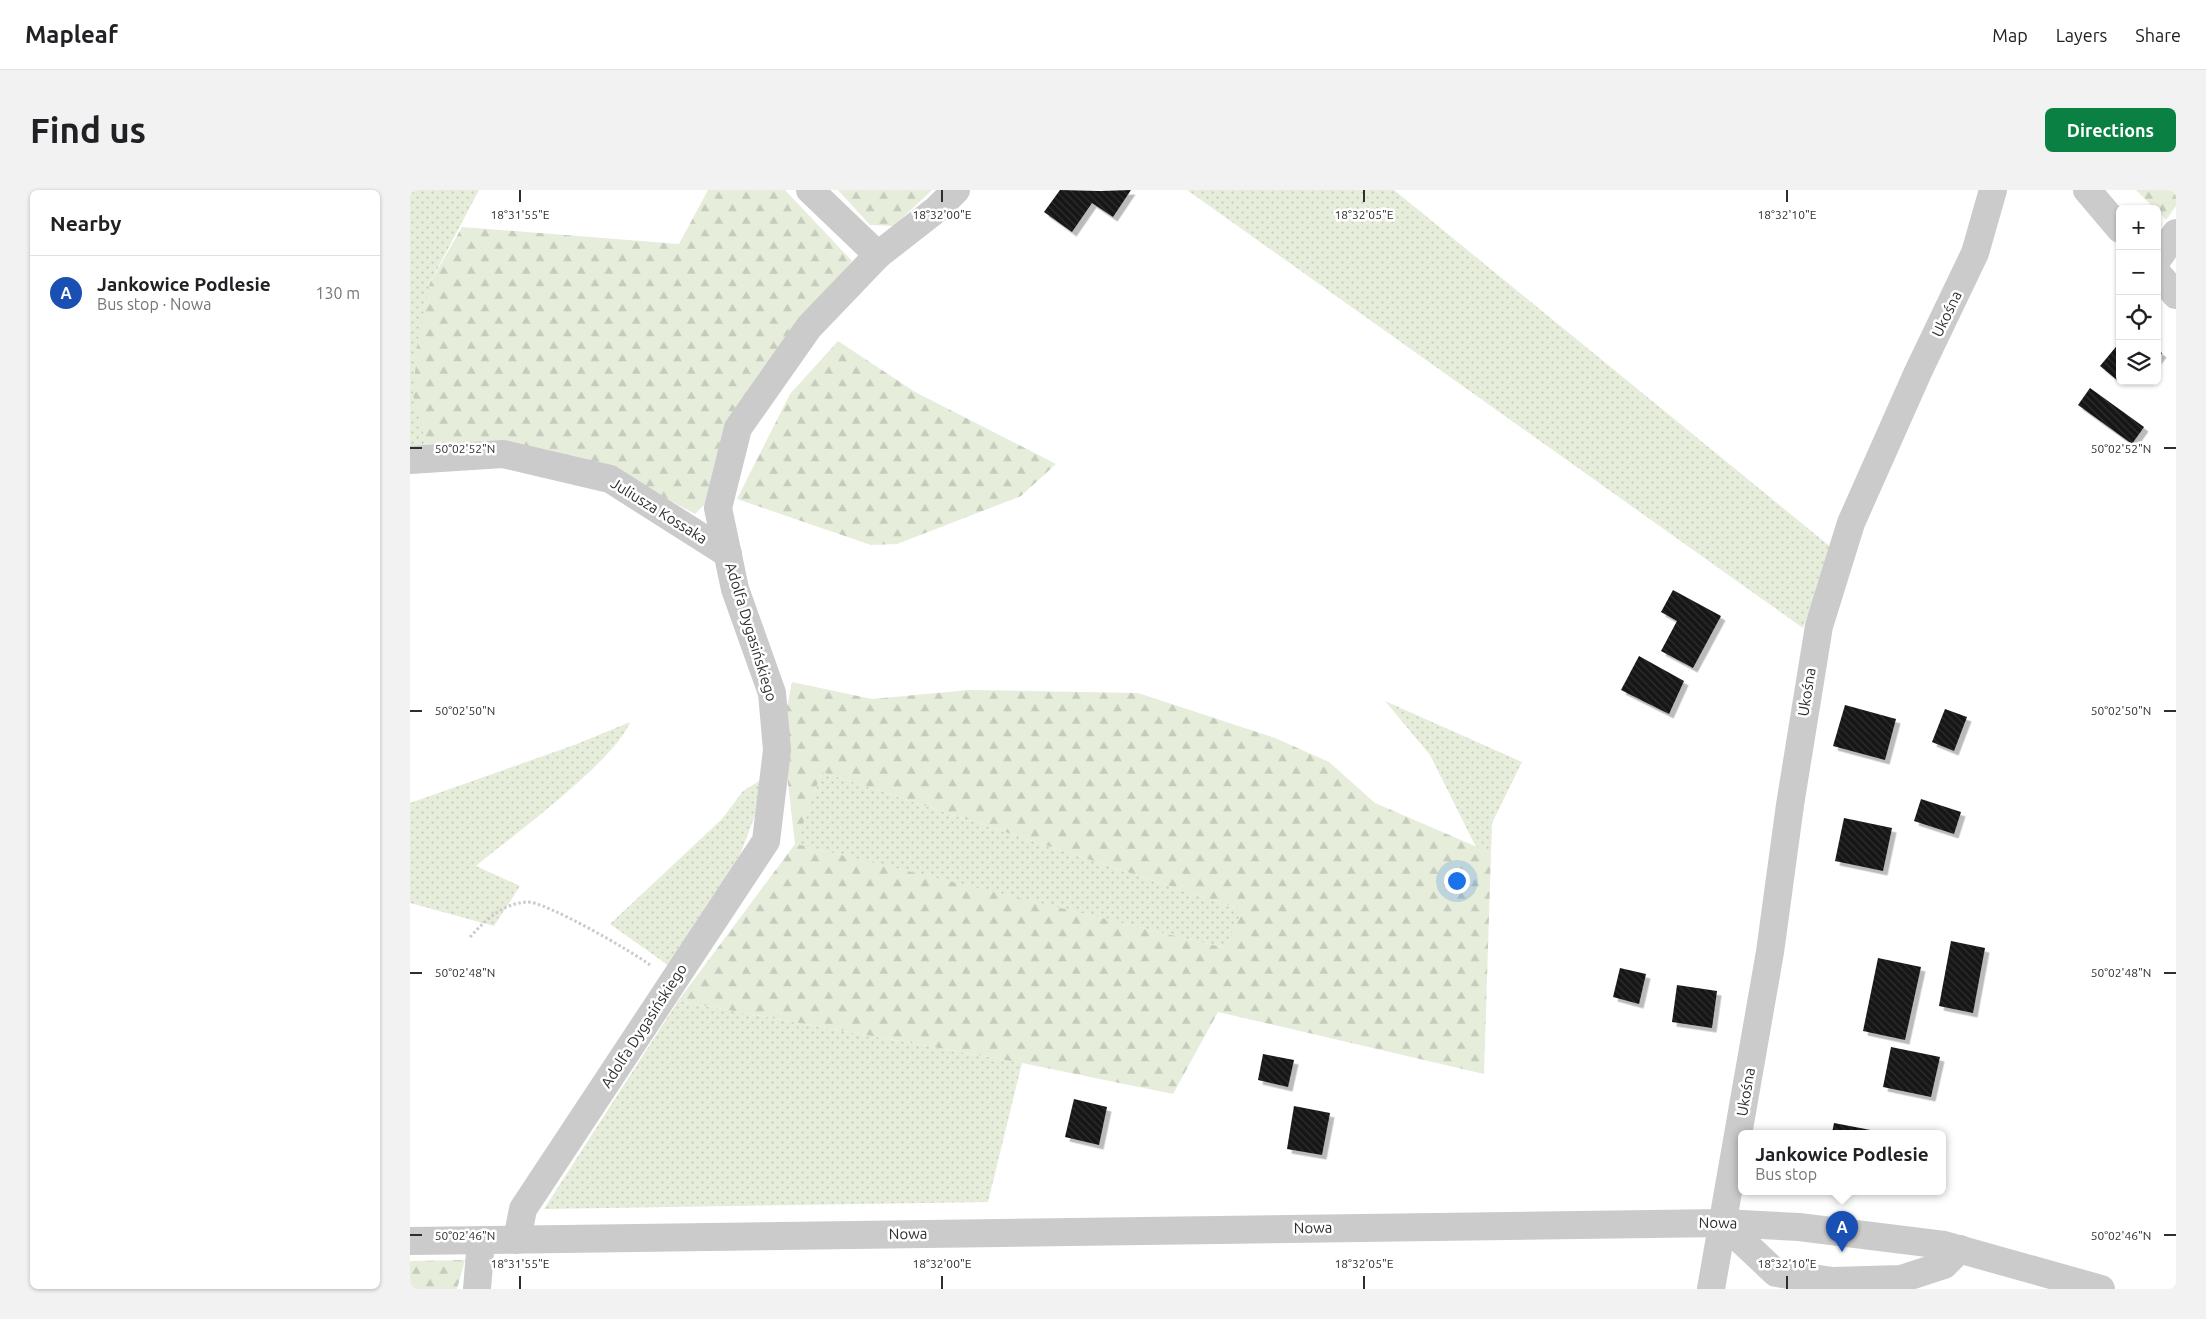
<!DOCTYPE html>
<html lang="en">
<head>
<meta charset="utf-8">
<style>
	:root { --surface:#fff; --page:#f2f2f2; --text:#202124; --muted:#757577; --line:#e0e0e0; --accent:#0b8043 }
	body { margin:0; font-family:Ubuntu,sans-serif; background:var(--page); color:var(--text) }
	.controls { position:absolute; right:15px; top:15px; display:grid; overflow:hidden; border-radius:8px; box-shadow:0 1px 4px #0004 }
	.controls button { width:45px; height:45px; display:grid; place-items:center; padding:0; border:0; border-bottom:1px solid var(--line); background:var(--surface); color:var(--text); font:25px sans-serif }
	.you { position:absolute; left:1046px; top:690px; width:18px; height:18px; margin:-12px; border:4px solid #fff; border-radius:50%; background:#1a73e8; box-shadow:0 0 0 8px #1a73e833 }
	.badge { display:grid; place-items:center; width:32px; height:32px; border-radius:50%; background:var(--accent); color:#fff; font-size:16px; font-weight:700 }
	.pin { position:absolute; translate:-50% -41px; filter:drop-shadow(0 1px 2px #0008) }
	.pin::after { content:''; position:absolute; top:26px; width:18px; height:15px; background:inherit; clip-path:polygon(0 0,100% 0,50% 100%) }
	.popup { position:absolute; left:1328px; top:940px; width:208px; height:65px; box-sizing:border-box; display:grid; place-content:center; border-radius:8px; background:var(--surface); filter:drop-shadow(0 1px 4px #0005); font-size:16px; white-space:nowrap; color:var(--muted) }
	.popup b { font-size:19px; color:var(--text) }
	.popup::after { content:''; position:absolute; left:50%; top:100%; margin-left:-10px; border:10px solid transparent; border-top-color:var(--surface) }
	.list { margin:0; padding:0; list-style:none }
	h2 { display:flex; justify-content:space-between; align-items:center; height:65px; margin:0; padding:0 20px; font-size:21px }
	h2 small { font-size:16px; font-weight:400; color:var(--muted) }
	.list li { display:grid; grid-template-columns:32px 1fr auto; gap:15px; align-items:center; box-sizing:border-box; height:75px; padding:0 20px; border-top:1px solid var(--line) }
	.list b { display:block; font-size:19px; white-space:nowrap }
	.list p { margin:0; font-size:16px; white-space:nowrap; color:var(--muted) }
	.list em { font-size:16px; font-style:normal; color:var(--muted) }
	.icon { flex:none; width:28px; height:28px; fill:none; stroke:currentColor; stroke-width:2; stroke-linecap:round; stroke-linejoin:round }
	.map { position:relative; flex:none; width:1766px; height:1099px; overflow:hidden; border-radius:8px }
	header { display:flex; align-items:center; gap:30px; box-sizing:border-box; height:70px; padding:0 25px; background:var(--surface); border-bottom:1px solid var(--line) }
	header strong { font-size:24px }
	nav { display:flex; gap:28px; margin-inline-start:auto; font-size:18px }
	.intro { display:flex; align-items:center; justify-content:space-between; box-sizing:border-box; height:120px; padding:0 30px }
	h1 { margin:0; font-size:35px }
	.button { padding:12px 22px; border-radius:8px; background:var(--accent); color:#fff; font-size:18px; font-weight:700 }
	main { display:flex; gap:30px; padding:0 30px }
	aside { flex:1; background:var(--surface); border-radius:8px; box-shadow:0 1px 4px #0004 }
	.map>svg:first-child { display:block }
	.grass { fill:url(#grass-dots) }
	.forest { fill:url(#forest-firs); fill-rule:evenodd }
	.building { fill:url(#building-back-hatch); filter:url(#shadow) }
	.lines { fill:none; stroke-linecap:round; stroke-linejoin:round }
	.path { stroke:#cbcbcb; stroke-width:3; stroke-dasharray:2.5 2.5; stroke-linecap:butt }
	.minor { stroke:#cbcbcb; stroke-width:28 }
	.ticks { fill:none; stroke:#2e2e2e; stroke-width:2 }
	.labels { text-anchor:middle; stroke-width:5; stroke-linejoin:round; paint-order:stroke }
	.street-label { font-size:15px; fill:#2e2e2e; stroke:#fff }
	.ticks-label { font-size:12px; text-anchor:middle; fill:#2e2e2e; stroke:#fff; stroke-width:5; stroke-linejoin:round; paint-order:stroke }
</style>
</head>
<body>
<header>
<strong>Mapleaf</strong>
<nav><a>Map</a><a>Layers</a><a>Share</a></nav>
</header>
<div class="intro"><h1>Find us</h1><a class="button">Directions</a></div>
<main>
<aside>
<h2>Nearby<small></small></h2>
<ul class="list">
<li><span class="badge" style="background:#1a4fb4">A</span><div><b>Jankowice Podlesie</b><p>Bus stop · Nowa</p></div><em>130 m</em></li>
</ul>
</aside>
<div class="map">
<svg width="1766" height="1099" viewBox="0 0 1766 1099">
	<defs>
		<pattern id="grass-dots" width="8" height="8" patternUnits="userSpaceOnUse" patternTransform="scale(1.25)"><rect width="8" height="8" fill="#e6eddb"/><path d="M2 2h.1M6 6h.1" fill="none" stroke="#c6ccbc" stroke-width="1.8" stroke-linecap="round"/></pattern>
		<pattern id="forest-firs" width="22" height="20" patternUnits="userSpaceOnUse" patternTransform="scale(1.25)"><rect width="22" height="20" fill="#e6eddb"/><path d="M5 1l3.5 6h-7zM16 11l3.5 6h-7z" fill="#c6ccbc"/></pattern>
		<pattern id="building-back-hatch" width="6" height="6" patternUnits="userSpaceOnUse" patternTransform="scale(1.25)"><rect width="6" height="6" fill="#151515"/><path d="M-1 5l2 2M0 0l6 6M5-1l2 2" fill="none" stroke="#2f2f2f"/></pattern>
		<filter id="shadow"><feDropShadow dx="4.5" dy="4.5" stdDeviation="0" flood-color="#0004"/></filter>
	</defs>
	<rect width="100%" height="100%" fill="#fff"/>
	<g class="grass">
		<path d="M0,0h69l-49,93 -3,165h-17z"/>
		<path d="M777,0h207l438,358 -29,80z"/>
		<path d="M975,511l137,61 -30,61 -1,30 -15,-6 -46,-92z"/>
		<path d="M220,532c-15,39 -118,114 -154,144l44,20 -26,40 -84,-23v-100l167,-59z"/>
		<path d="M412,582l421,138 -18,38 -430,-104z"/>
		<path d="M354,588l-8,35 -16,42 -71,111 -59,-42 112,-105 21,-28z"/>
		<path d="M268,811l344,62 -34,139 -444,7z"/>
	</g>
	<g class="forest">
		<path d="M298,0h77l67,71 -124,159 -16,77 -17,17 -81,-44 -187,-22 -14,-53 5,-56 12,-56 32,-56 217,17z"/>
		<path d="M428,0h94l-38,36 -24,-1z"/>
		<path d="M1726,0h40v16l-10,14 -9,-11h-2z"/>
		<path d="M428,151l77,51 141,72 -35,32 -124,48 -26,1 -134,-46 53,-105z"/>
		<path d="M382,492l80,17 97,-9 169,3 137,45 54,24 46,41 116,50 -7,221 -266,-62 -45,82 -151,-31 -344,-62 117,-157 -13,-112zM412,582l421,138 -18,38 -429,-104z"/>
		<path d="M55,1070l-8,29h-47v-28z"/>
	</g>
	<g class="building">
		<path d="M650,0l40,1 31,-1 -18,27 -21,-14 -20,29 -28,-20z"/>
		<path d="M1710,152v34l-3,4 -17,-14z"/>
		<path d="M1747,159l5,4 -5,7z"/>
		<path d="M1680,198l54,39 -12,17 -54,-39z"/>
		<path d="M1263,400l48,26 -28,52 -32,-17 16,-30 -16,-9z"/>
		<path d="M1229,466l45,25 -15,33 -48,-24z"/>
		<path d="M1435,515l51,14 -11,41 -52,-14z"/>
		<path d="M1535,519l22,8 -13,34 -22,-9z"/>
		<path d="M1511,609l40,13 -7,22 -40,-13z"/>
		<path d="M1434,628l48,10 -9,43 -48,-10z"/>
		<path d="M1541,751l34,7 -12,65 -34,-7z"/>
		<path d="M1468,768l43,9 -16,73 -42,-9z"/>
		<path d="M1210,778l26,6 -7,30 -26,-7z"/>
		<path d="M1267,795l40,6 -5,37 -40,-6z"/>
		<path d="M1481,857l49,10 -9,40 -48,-10z"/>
		<path d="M853,864l31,6 -6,27 -30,-7z"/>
		<path d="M664,909l33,8 -8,38 -34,-8z"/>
		<path d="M884,916l36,7 -8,42 -35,-6z"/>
		<path d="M1424,933l47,9v1h-49z"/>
	</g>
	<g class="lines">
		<path class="path" d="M60,747c16,-17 31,-33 57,-35 18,-1 106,50 123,63"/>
		<g class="minor">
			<path d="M400,0l68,65"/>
			<path d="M1677,0l33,39"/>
			<path d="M1747,70l19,-27"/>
			<path d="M1747,83l19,22"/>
			<path d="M0,270l93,-6 107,25 118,75"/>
			<path d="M1313,1033l53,50 57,8 68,-2 43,-14 16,-16"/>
			<path d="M107,1050l6,-31 243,-368 11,-91 -5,-57 -37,-104 -17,-81 20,-80 71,-101 69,-72 59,-46 19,-19"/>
			<path d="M0,1051l1313,-18 76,4 145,18 157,44"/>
			<path d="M67,1099l4,-49"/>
			<path d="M1301,1099l59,-337 20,-147 29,-179 32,-103 67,-151 57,-119 18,-63"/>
		</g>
	</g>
	<path class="ticks" d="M110,0v12M532,0v12M954,0v12M1377,0v12M0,258h12M1754,258h12M0,521h12M1754,521h12M0,783h12M1754,783h12M0,1045h12M1754,1045h12M110,1086v13M532,1086v13M954,1086v13M1377,1086v13"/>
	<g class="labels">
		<g class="street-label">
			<text transform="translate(1537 124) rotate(-64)" y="5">Ukośna</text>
			<text transform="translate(249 321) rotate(32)" y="5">Juliusza Kossaka</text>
			<text transform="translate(341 442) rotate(73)" y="5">Adolfa Dygasińskiego</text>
			<text transform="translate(1397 502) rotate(-81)" y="5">Ukośna</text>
			<text transform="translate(234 836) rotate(-57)" y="5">Adolfa Dygasińskiego</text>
			<text transform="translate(1336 902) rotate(-80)" y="5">Ukośna</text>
			<text transform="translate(1308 1033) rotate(1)" y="5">Nowa</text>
			<text transform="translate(903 1038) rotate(-1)" y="5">Nowa</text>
			<text transform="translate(498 1044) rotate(-1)" y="5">Nowa</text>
		</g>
	</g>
	<g class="ticks-label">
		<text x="110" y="29">18°31'55"E</text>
		<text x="532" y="29">18°32'00"E</text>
		<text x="954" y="29">18°32'05"E</text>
		<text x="1377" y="29">18°32'10"E</text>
		<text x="55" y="263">50°02'52"N</text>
		<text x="1711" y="263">50°02'52"N</text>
		<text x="55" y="525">50°02'50"N</text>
		<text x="1711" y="525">50°02'50"N</text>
		<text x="55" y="787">50°02'48"N</text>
		<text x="1711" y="787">50°02'48"N</text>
		<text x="55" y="1050">50°02'46"N</text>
		<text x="1711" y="1050">50°02'46"N</text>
		<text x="110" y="1078">18°31'55"E</text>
		<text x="532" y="1078">18°32'00"E</text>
		<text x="954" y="1078">18°32'05"E</text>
		<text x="1377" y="1078">18°32'10"E</text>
	</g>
</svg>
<div class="controls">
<button>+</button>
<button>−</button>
<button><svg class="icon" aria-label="locate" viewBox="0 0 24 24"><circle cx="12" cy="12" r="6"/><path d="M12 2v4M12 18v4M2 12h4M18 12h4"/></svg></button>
<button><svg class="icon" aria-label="layers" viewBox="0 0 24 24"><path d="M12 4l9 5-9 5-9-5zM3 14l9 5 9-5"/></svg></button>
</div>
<div class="you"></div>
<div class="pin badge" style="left:1432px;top:1062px;background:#1a4fb4">A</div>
<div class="popup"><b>Jankowice Podlesie</b>Bus stop</div>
</div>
</main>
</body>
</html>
